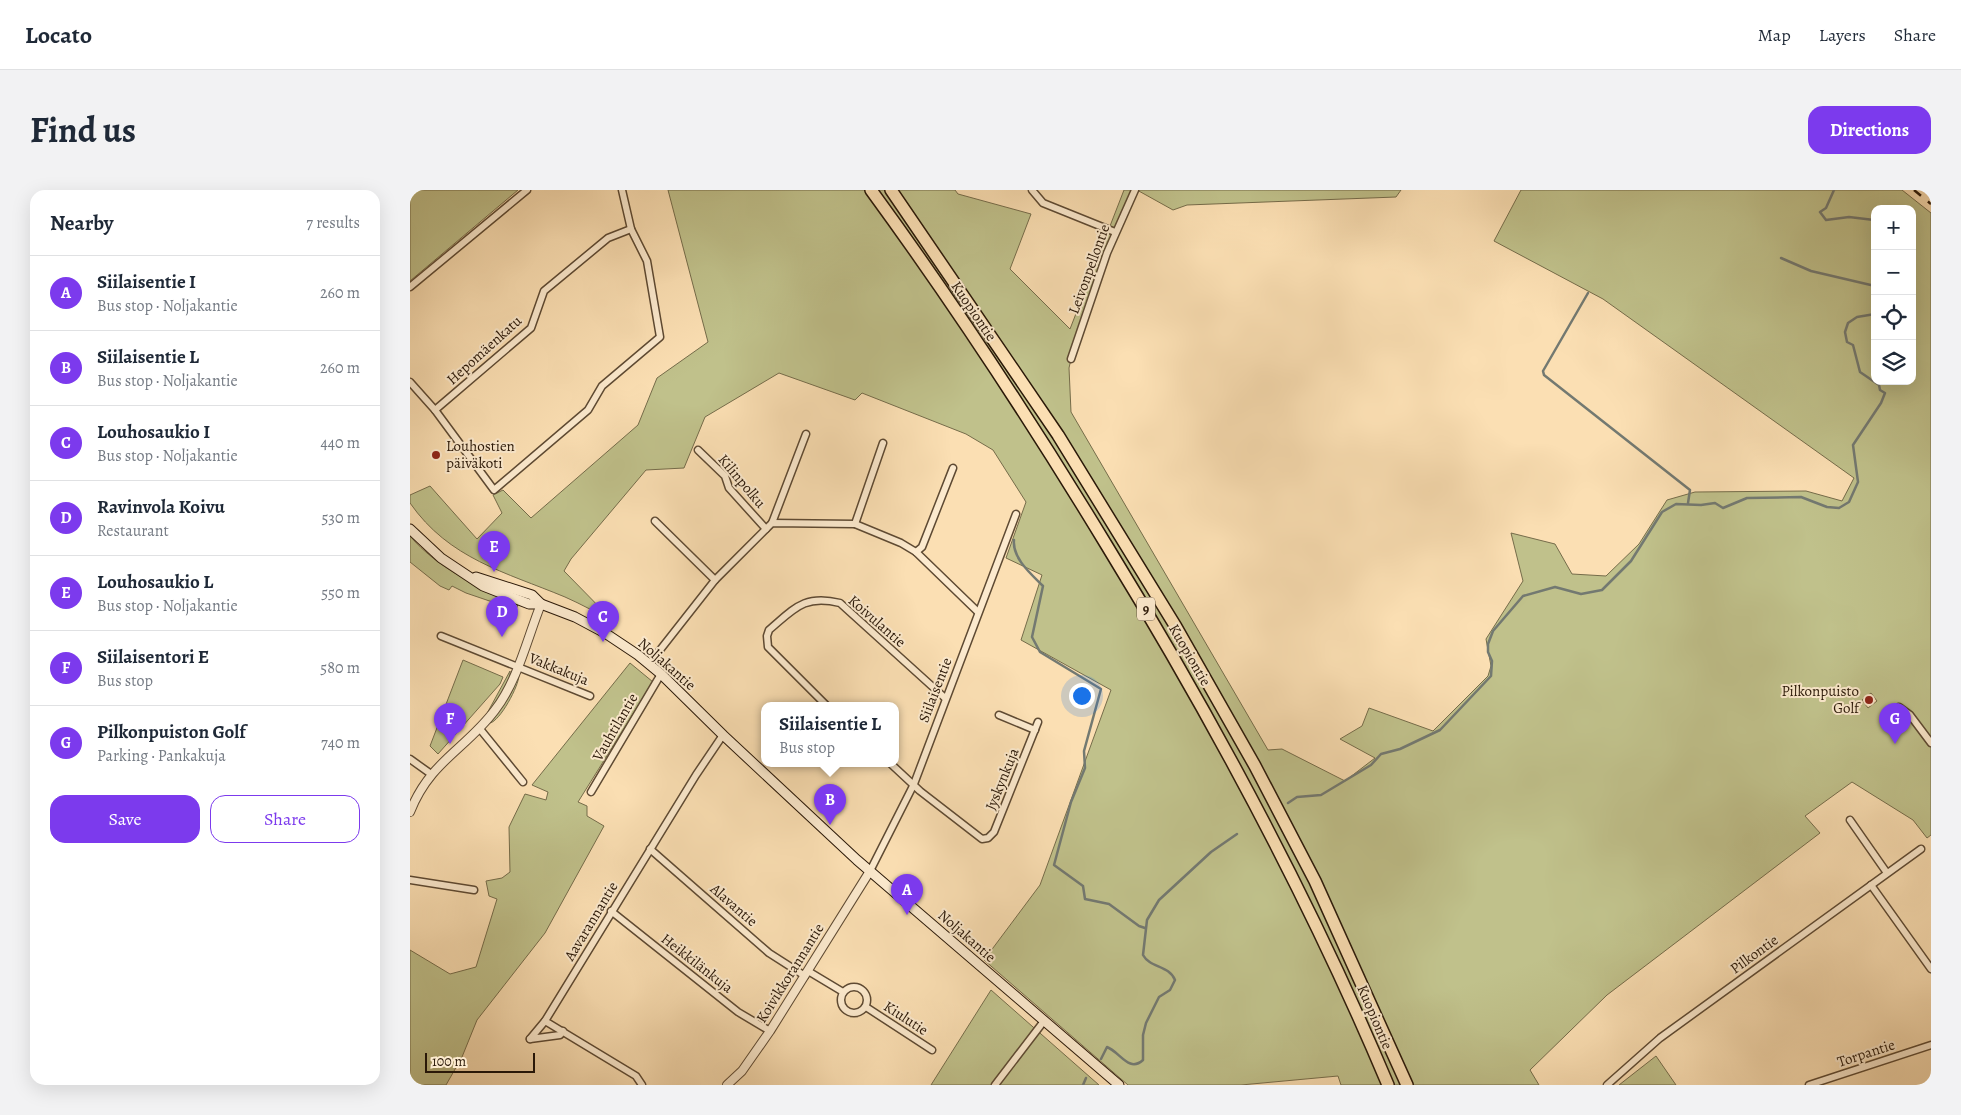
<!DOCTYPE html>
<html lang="en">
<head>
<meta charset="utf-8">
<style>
	:root { --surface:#fff; --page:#f2f2f3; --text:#1f2937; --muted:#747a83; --line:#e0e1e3; --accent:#7c3aed }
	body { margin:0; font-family:Alegreya,serif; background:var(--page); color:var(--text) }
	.controls { position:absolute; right:15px; top:15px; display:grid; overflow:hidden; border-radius:10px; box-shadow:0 5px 20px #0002 }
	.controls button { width:45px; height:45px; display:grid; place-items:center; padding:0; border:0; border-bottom:1px solid var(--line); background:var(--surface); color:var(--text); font:25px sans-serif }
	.scale { position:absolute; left:15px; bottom:12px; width:110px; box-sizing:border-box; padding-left:5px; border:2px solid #2a1808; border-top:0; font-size:14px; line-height:18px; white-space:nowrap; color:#2a1808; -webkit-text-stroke:4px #fceace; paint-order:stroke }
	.you { position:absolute; left:671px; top:505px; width:18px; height:18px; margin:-12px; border:4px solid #fff; border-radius:50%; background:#1a73e8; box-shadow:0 0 0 8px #1a73e833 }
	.badge { display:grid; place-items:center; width:32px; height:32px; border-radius:50%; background:var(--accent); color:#fff; font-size:16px; font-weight:700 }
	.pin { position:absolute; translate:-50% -41px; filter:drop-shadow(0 1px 2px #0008) }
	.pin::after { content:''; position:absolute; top:26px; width:18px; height:15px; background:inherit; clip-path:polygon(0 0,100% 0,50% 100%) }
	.popup { position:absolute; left:351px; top:512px; width:138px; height:65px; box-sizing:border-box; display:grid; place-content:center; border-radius:10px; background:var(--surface); filter:drop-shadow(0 1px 4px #0005); font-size:16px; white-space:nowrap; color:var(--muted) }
	.popup b { font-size:19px; color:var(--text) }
	.popup::after { content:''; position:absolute; left:50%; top:100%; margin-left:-10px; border:10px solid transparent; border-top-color:var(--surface) }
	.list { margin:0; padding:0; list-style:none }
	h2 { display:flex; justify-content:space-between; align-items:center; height:65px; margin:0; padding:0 20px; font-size:21px }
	h2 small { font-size:16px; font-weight:400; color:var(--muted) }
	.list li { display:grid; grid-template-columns:32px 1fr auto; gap:15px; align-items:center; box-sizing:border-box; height:75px; padding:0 20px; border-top:1px solid var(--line) }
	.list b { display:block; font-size:19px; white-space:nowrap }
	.list p { margin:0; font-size:16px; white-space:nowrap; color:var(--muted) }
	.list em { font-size:16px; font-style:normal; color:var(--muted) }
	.actions { display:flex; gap:10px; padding:15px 20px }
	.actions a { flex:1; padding:11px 0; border:1px solid var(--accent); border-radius:15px; text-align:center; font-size:18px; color:var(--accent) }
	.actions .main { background:var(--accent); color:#fff }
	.icon { flex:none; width:28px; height:28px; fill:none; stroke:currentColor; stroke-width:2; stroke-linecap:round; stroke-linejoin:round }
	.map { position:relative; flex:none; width:1521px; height:895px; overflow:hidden; border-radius:15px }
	header { display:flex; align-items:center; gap:30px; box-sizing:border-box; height:70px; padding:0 25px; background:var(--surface); border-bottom:1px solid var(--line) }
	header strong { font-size:24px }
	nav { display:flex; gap:28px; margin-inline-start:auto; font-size:18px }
	.intro { display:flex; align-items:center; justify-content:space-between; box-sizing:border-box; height:120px; padding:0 30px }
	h1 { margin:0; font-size:35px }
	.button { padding:12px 22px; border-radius:15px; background:var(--accent); color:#fff; font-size:18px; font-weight:700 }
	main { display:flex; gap:30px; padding:0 30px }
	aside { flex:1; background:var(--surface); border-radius:15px; box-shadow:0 5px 20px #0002 }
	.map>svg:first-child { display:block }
	.green { fill:#c0c18b; stroke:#756c4a; fill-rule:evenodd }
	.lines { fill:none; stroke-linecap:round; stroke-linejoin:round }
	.stream { stroke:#737971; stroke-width:2.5 }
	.minor-casing { stroke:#5e4a33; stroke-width:9 }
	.tertiary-casing { stroke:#5e4a33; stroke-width:10 }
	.secondary-casing { stroke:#2a1808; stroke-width:11 }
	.motorway-casing { stroke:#2a1808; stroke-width:14 }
	.minor { stroke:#fceace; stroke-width:6 }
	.tertiary { stroke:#fceace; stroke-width:8 }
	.secondary { stroke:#fceace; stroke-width:9 }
	.motorway { stroke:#fbdfb3; stroke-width:11 }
	.rail { stroke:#2a1808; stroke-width:2.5; stroke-dasharray:9 9; stroke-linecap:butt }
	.poi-dot { fill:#8f2418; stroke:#fceace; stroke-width:2 }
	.labels { text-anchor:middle; stroke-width:4; stroke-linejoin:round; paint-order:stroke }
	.shield { fill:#fceace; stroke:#695743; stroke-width:1 }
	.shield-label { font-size:14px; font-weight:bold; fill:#2a1808 }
	.street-label { font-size:15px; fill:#2a1808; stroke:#fceace }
	.poi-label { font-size:15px; fill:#2a1808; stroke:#fceace; text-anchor:start }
</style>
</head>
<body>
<header>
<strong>Locato</strong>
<nav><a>Map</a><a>Layers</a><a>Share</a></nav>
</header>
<div class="intro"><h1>Find us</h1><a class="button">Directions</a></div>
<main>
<aside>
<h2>Nearby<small>7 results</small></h2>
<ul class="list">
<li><span class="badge">A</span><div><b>Siilaisentie I</b><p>Bus stop · Noljakantie</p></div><em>260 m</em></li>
<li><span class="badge">B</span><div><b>Siilaisentie L</b><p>Bus stop · Noljakantie</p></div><em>260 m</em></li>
<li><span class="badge">C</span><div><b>Louhosaukio I</b><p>Bus stop · Noljakantie</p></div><em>440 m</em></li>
<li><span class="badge">D</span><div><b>Ravinvola Koivu</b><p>Restaurant</p></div><em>530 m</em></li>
<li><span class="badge">E</span><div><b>Louhosaukio L</b><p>Bus stop · Noljakantie</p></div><em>550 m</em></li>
<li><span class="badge">F</span><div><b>Siilaisentori E</b><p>Bus stop</p></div><em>580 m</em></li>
<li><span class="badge">G</span><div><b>Pilkonpuiston Golf</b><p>Parking · Pankakuja</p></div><em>740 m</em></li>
</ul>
<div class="actions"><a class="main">Save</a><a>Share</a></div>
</aside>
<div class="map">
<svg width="1521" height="895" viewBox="0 0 1521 895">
	<rect width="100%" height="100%" fill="#fbdfb3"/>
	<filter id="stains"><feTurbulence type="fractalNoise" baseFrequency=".004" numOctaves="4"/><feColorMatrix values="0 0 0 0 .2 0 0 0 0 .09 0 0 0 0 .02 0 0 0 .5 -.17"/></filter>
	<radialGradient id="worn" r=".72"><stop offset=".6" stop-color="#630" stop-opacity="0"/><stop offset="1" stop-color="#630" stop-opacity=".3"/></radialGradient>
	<g class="green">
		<path d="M0,0h108l-108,91z"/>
		<path d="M258,0h287l3,4 73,20 -21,55 60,60 54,-139h11l-20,42 -44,127 -2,9 2,44 197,338 14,-1 63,32 30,-23 -35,-19 22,-13 7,-18 64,23 55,-55 3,-10 -5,-27 37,-58 -12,-48 44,11 17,30 34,2 33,-32 28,-44 28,-8 111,-1 36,10 12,-23 -251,-179 -109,-58 27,-51h381l29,23v622l-4,3 -14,-18 -61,-38 -47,34 15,17 -213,162 -77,75 9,15h-198l-3,-9 -97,9h-113l-144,-125 56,-75 71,-195 -90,-50 21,-65 -36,-17 20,-56 -33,-52 -27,-16 -104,-41 -7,7 -76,-27 -74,44 -21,51 -38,2 -75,89 -7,12 49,50c-16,-8 -32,-17 -48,-24 -60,-25 -116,-38 -155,-94v-8l20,-9 47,53 25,-26 -9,-18 10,-5 28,28 107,-93 19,-47 51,-36zM1465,19h37v172h-37zM1461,503l6,8 -9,7 -6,-8z"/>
		<path d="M727,0h264l-5,7 -209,8 -14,5z"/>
		<path d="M0,346c28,33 69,51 108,68l-2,6 -50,-17 -14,-7 -3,4 -9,-4 -30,-24z"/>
		<path d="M53,470l40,17 -3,7 -62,70 -8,-8z"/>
		<path d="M220,473l23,19 -75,120 9,4v10l17,10 -59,107 -68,87 -15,37 -16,28h-36v-135l40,24 26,-7 21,-68 -8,-3 -3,-15 16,-3 8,-6 -1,-45 16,-33 21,6 2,-8 -16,-7z"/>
		<path d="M100,481c2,15 -17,36 -26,48z"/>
		<path d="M109,485c0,11 -19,46 -29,48l20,-28z"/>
		<path d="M581,800l108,95h-168z"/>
		<path d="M1246,866l20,29h-57z"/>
	</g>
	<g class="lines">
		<g class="stream">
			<path d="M1424,0l-8,18 -6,4 6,8 23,-3 25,3 1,3"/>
			<path d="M1371,68l30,13 64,15"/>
			<path d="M1178,103l-45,78 1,4 146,115 -2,13"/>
			<path d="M604,350c-2,18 17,34 29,46l-11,51 8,15 61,37 -17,62 1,17 -14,34 -17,63 29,21 2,13 24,5 30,22 6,2"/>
			<path d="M878,613l9,-6 24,-2 50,-30 10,-11 19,-5 40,-19 51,-54 1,-15 -4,-9v-8l5,-13 30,-35 32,-9 26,7 21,-4 29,-29 31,-49 14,-8 25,1 14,-2 8,5 24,-10 54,-1 26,10 12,1 10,-6 9,-20 -5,-37 28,-42 4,-10 -5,-3 -1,-5 -19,-13 -7,-27 -6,-3 -2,-10 3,-9 9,-6 18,-3"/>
			<path d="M691,869l6,-12c13,5 22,26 36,13v-25l3,-12 13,-26 11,-7 5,-10c-6,-15 -25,-12 -32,-25l4,-35 12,-20 52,-48 26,-18"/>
			<path d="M673,895l3,-7"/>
		</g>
		<defs>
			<g id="minor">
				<path d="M622,0l11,13 72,29"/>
				<path d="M0,97l117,-97"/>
				<path d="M661,169l36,-106 28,-63"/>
				<path d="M0,192l25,28 59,80 94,-80 14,-24 58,-49 -13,-76 -16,-32 -9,-39"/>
				<path d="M25,220l96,-82 13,-37 64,-53 23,-9"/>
				<path d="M288,260l27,26 4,12 37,41"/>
				<path d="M245,331l60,59"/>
				<path d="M362,333l34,-89"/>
				<path d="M445,334l28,-81"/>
				<path d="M506,362l6,-5 31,-79"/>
				<path d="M31,446l149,60"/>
				<path d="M239,474l66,-84 57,-57 83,1 46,19 15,9 62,60"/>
				<path d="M417,516l-59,-59 -1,-11 2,-6c25,-21 35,-36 71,-27l105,95"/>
				<path d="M1489,517l11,8 21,28"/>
				<path d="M589,525l36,15"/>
				<path d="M70,539l43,53"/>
				<path d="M0,569l21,15"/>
				<path d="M481,574l29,27 62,48 6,-1 6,-6 44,-110"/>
				<path d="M181,602l70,-118"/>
				<path d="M1440,630l37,53"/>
				<path d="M240,659l119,104 36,23"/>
				<path d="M460,681l44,-87 102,-270"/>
				<path d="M0,690l64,10"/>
				<path d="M1461,695l60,84"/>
				<path d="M201,721l127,101 32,19"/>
				<path d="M398,781l35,21"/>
				<circle cx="444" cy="810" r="13"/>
				<path d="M456,817l66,43"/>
				<path d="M120,849l30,-4 3,-4"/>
				<path d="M120,849l15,-18"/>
				<path d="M232,895l-6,-9 -91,-55 151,-246 27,-40"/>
				<path d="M585,895l49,-64"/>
				<path d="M1197,895l53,-47 261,-189"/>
				<path d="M1399,895l122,-40"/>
			</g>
			<g id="tertiary">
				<path d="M0,622c20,-51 56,-63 85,-102 23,-30 32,-71 46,-106"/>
				<path d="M317,895l15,-14 28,-40 100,-160"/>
			</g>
			<g id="secondary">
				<path d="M0,339l31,29 42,28 46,18h12l34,13 30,16 33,22 23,19 62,61 134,125 262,225"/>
				<path d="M66,387l56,18 9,9"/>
			</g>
			<g id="motorway">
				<path d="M461,0c84,115 162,234 236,356 106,173 202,351 281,539"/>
				<path d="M481,0l167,245 118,192 79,139 60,115 92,204"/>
			</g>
		</defs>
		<use href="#minor" class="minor-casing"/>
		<use href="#tertiary" class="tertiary-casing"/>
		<use href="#secondary" class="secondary-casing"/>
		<use href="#motorway" class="motorway-casing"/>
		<use href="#minor" class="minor"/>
		<use href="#tertiary" class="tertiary"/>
		<use href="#secondary" class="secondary"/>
		<use href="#motorway" class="motorway"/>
		<path class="rail" d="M1504,0l17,14"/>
	</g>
	<g class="poi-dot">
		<circle cx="26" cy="265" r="5"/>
		<circle cx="1459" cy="510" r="5"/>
	</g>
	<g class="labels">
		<rect class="shield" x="727" y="407.5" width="18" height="23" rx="4"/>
		<g class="shield-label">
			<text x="736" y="424">9</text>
		</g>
		<g class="street-label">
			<text transform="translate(679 79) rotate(-70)" y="5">Leivonpellontie</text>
			<text transform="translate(564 121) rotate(56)" y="5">Kuopiontie</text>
			<text transform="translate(74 160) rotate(-42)" y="5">Hepomäenkatu</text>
			<text transform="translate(332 291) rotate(50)" y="5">Kilinpolku</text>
			<text transform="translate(467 431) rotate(41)" y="5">Koivulantie</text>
			<text transform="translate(780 465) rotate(60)" y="5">Kuopiontie</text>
			<text transform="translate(257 474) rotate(41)" y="5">Noljakantie</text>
			<text transform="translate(149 479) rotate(22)" y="5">Vakkakuja</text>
			<text transform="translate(525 500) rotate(-69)" y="5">Siilaisentie</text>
			<text transform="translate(205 537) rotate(-60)" y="5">Vauhtilantie</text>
			<text transform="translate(592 589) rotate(-68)" y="5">Jyskynkuja</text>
			<text transform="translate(324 715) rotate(41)" y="5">Alavantie</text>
			<text transform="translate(181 731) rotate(-59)" y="5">Aavarannantie</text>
			<text transform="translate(557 746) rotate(41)" y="5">Noljakantie</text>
			<text transform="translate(1344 764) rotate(-36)" y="5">Pilkontie</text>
			<text transform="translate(287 773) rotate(38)" y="5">Heikkilänkuja</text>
			<text transform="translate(380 783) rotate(-58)" y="5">Koivikkorannantie</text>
			<text transform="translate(965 827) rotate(67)" y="5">Kuopiontie</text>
			<text transform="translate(496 828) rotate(33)" y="5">Kiulutie</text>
			<text transform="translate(1456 863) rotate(-18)" y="5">Torpantie</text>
		</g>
		<g class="poi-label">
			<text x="36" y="261">Louhostien<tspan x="36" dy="17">päiväkoti</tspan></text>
			<text x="1449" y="506" text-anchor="end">Pilkonpuisto<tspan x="1449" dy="17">Golf</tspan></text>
		</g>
	</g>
	<rect width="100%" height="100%" filter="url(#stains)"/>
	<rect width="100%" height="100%" fill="url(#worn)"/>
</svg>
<div class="controls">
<button>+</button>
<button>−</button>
<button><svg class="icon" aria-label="locate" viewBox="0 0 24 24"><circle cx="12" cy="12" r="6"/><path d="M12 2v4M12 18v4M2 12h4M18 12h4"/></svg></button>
<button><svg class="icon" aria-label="layers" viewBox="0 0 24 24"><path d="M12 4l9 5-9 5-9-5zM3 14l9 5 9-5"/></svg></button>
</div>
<div class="scale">100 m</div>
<div class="you"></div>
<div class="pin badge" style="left:497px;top:725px">A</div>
<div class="pin badge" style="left:420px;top:635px">B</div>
<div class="popup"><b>Siilaisentie L</b>Bus stop</div>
<div class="pin badge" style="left:193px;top:452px">C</div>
<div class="pin badge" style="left:92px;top:447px">D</div>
<div class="pin badge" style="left:84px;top:382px">E</div>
<div class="pin badge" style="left:40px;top:554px">F</div>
<div class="pin badge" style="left:1485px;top:554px">G</div>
</div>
</main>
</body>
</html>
